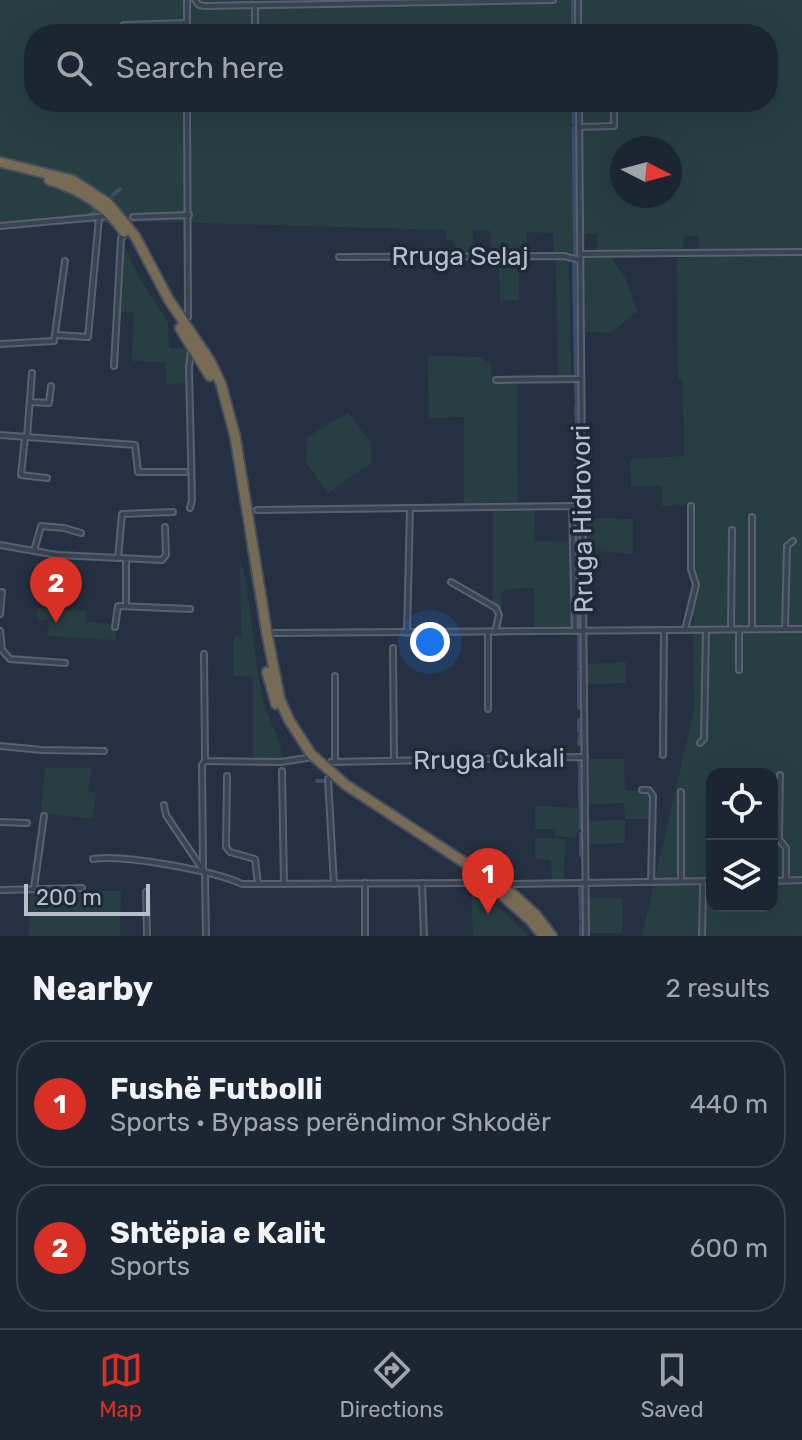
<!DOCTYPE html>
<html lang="en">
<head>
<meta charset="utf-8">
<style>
	:root { --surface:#1c2532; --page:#29313e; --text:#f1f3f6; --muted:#a0a5ac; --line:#3a424d; --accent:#d93025 }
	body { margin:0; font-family:Rubik,sans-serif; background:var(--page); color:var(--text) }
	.controls { position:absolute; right:24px; bottom:24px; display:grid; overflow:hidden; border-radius:16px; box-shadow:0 8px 32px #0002 }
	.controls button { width:72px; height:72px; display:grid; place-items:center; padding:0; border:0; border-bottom:2px solid var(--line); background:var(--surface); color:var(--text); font:40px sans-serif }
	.compass { position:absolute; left:610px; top:136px; width:72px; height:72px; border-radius:50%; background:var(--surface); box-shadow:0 8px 32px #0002; rotate:96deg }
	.scale { position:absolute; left:24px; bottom:20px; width:126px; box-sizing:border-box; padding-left:8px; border:4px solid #b6becb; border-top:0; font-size:22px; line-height:28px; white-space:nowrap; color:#b6becb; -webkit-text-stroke:6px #1e2837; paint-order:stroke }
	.you { position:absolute; left:430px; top:642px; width:28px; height:28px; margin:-20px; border:6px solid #fff; border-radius:50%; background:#1a73e8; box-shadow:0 0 0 12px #1a73e833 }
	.badge { display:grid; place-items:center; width:52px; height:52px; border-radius:50%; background:var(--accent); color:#fff; font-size:26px; font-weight:700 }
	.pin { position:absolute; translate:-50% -66px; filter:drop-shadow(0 2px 4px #0008) }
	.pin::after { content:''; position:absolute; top:42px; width:28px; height:24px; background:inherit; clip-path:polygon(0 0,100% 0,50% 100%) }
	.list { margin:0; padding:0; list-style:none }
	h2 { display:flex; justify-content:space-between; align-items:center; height:104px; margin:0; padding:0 32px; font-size:34px }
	h2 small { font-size:26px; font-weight:400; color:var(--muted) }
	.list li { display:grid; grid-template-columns:52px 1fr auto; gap:24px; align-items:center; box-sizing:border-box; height:128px; margin:0 16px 16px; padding:0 16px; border:2px solid var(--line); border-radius:32px }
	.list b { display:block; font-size:30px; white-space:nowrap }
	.list p { margin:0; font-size:26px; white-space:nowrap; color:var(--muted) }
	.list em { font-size:26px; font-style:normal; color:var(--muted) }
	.icon { flex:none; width:44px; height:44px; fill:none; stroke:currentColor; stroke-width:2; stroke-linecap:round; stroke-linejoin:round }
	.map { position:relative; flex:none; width:802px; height:936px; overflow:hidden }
	.search { position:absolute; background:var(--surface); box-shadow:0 8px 32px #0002; left:24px; right:24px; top:24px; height:88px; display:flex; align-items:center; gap:20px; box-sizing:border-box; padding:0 28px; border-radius:32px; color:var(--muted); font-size:30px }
	.sheet { height:392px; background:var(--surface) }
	nav { display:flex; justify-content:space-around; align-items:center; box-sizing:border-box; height:112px; border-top:2px solid var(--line); background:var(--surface); font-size:22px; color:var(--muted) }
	nav a { display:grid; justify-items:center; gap:4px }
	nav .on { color:var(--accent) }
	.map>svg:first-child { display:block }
	.green { fill:#273f43; fill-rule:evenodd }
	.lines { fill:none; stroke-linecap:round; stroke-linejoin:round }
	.canal { stroke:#3a4e6b; stroke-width:4 }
	.street-casing { stroke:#57616f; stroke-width:8 }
	.highway-casing { stroke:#444e5c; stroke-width:13 }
	.street { stroke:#3a4351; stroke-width:4 }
	.highway { stroke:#786b56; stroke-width:9 }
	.labels { text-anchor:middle; stroke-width:7; stroke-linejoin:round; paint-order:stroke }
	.street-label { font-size:26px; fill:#b6becb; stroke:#1e2837 }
</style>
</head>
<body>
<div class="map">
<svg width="802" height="936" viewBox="0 0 802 936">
	<rect width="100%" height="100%" fill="#253142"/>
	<g class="green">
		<path d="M0,0h802v936h-160l52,-226 -1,-208h-6l-1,3 -24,1v-20h-31l-1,-27 54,-3 -1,-76 -5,-1 -1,-121 22,-1v-21l-15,-1 -1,14 -85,2 -1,-17 -25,-1v19h-18l-1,-19 -27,-1v21h-35v-22l-18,-1v22l-15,1 -5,-13h-6l-1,-10 -275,-8 -171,2zM34,34h734v68h-734zM622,148h48v48h-48zM712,774h60v132h-60z"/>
		<path d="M122,240l15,34 31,49 1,25h15l4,6 -2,29 -20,1v-22l-34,-1 2,-49 -17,-1z"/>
		<path d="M584,258h27l14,19 12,35 -27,21 -25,-1z"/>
		<path d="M569,259l2,118h-13l-2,-117z"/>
		<path d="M499,260h20v40l-19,1z"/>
		<path d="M428,356l52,1 11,8v18h26l1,119 -54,1v-86l-35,1z"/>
		<path d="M348,413l23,30v20l-43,30 -22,-30 1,-26z"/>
		<path d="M534,509l1,32 38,1v87l-39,1v-42l-29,1 -4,4 1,17 -9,-7v-93z"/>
		<path d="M585,518l48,1v35l-47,-4z"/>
		<path d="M240,559c13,44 12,92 22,136 4,22 20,44 20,65h-29v-83l-19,-1v-39l7,-1z"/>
		<path d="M37,608l50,3 -1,11 28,2 2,16 -68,-4 1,-16 -12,-1z"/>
		<path d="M626,662v21l-39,1v-20z"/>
		<path d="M588,759h36l1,31 20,1 6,4v24h-26l-1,-16 -36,1z"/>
		<path d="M45,768h47l-4,23 8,1 -4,27 -51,-6z"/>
		<path d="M538,806l40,2 1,20 -3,9 -21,-1v-7h-20v-20z"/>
		<path d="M625,820v23l-37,1v-23z"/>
		<path d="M535,838l30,1 -1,42h-12l-1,-21 -16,-1z"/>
		<path d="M471,885l56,48v3h-54z"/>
		<path d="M30,891h91l-1,45h-91z"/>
		<path d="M588,898h34v35h-33z"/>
	</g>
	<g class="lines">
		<g class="canal">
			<path d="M573,2v32"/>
			<path d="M574,102v21"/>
			<path d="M574,128v26"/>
			<path d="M574,157l1,100"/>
			<path d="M113,195l7,-6"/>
			<path d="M90,215l4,-3"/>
			<path d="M574,262l2,114"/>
			<path d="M576,381l1,22"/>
			<path d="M576,406l1,20"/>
			<path d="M577,450v-20"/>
			<path d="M577,453l1,52"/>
			<path d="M578,507l1,123"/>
			<path d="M579,667v-34"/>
			<path d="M579,708v-37"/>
			<path d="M579,731v-11"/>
			<path d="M579,744l1,-9"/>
			<path d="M579,759l1,9"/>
			<path d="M580,772v10"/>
			<path d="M317,781h7"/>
			<path d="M580,786l1,42"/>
			<path d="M581,855v-22"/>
			<path d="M580,884l1,36"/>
			<path d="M581,924v12"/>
		</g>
		<defs>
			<g id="street">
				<path d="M187,0v34"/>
				<path d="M195,0l4,5 6,1 348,-6"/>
				<path d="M578,0v34"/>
				<path d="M255,6v28"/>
				<path d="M124,25l63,-2"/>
				<path d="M187,102l1,215"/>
				<path d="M579,102l7,834"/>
				<path d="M579,127l35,-1v-24"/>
				<path d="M133,217l56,-2"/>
				<path d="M0,226l109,-10"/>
				<path d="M580,254l222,-2"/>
				<path d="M339,257l225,-1 16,4"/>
				<path d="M57,335l31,2 11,-119"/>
				<path d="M0,344l54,-3 11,-80"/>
				<path d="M114,366l7,-128 5,-4"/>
				<path d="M496,380l85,-1"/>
				<path d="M30,402l19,1 2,-17"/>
				<path d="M0,435l135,10 3,27h47"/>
				<path d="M25,437l-4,38 26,3"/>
				<path d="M27,437l5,-64"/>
				<path d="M190,508l2,-8 -3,-132 2,-17"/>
				<path d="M257,510l315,-4 3,125"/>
				<path d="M752,517v112"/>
				<path d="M0,545l57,10 105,5 4,-5 -1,-28"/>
				<path d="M34,551l7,-25 23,2 17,5"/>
				<path d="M118,558l4,-44 51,-2"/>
				<path d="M126,560v46"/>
				<path d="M451,582l45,26 3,7 -4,17"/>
				<path d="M0,614l2,-22"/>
				<path d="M115,627l3,-21 72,3"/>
				<path d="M731,629l1,-99"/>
				<path d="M785,629l2,-83 6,-5"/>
				<path d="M685,630l11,-45 -5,-16v-63"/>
				<path d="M0,631l2,19 8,9 55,4"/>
				<path d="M275,633l527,-4"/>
				<path d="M407,633l3,-125"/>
				<path d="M393,648l1,112"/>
				<path d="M204,654l1,107 76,1 26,-4"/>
				<path d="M739,670v-41"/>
				<path d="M335,676v85"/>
				<path d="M488,709v-77"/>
				<path d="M700,743l4,-4 2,-109"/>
				<path d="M0,746l42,4 62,1"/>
				<path d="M663,755l1,-125"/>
				<path d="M331,762l254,-5"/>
				<path d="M282,771l2,113"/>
				<path d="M780,775l-1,64 7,9v32"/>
				<path d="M227,776l-1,71 4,5 25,7 3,25"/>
				<path d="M328,779l6,105"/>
				<path d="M642,790h7l4,6 -2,86"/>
				<path d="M681,792v89"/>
				<path d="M164,805l2,10 39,58 1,63"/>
				<path d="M0,822l27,1"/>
				<path d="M93,859c30,-5 122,12 149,25l226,-1"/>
				<path d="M203,868l-1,-103 3,-4"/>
				<path d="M772,881l30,-1"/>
				<path d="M422,883l2,53"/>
				<path d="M513,884l199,-3"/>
				<path d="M34,888l10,-72"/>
				<path d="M0,890l82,-2"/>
				<path d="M146,892l1,44"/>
				<path d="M365,936v-53"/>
				<path d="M702,936l1,-51"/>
			</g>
			<g id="highway">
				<path d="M0,162l72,18 36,23 27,33 34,64 41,61 11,23 14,52 32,198 13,66 9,20 22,34 35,31 168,110 22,20 16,21"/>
				<path d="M49,180c30,9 57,25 75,52"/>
				<path d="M180,328l30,48"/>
				<path d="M267,672l9,32"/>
				<path d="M491,885l40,36 12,15"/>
			</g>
		</defs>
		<use href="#street" class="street-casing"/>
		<use href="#highway" class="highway-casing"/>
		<use href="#street" class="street"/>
		<use href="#highway" class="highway"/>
	</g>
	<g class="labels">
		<g class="street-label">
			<text x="460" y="265">Rruga Selaj</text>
			<text transform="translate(582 519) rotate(-91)" y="9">Rruga Hidrovori</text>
			<text transform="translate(489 759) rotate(-1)" y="9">Rruga Cukali</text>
		</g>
	</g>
</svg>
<div class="controls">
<button><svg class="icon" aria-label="locate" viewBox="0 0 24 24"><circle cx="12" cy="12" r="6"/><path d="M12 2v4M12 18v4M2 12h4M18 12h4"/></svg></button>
<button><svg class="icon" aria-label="layers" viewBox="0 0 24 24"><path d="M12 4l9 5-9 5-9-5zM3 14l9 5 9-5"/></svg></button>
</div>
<svg class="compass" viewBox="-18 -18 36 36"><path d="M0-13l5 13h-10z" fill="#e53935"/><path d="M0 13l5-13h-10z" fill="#a0a5ac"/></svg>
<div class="scale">200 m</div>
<div class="you"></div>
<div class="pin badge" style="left:488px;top:914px">1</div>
<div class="pin badge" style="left:56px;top:623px">2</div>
<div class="search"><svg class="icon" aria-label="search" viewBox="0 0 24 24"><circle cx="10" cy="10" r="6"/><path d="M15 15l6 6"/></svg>Search here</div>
</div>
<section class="sheet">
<h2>Nearby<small>2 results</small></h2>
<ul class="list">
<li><span class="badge">1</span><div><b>Fushë Futbolli</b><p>Sports · Bypass perëndimor Shkodër</p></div><em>440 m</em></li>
<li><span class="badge">2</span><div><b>Shtëpia e Kalit</b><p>Sports</p></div><em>600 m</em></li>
</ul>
</section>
<nav>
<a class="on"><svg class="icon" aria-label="map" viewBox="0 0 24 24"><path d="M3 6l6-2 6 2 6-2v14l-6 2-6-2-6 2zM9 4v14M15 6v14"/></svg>Map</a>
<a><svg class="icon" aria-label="directions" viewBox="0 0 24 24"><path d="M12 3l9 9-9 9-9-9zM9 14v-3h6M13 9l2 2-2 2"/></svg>Directions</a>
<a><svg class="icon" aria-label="saved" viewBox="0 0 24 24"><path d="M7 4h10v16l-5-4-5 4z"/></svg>Saved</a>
</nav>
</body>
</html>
